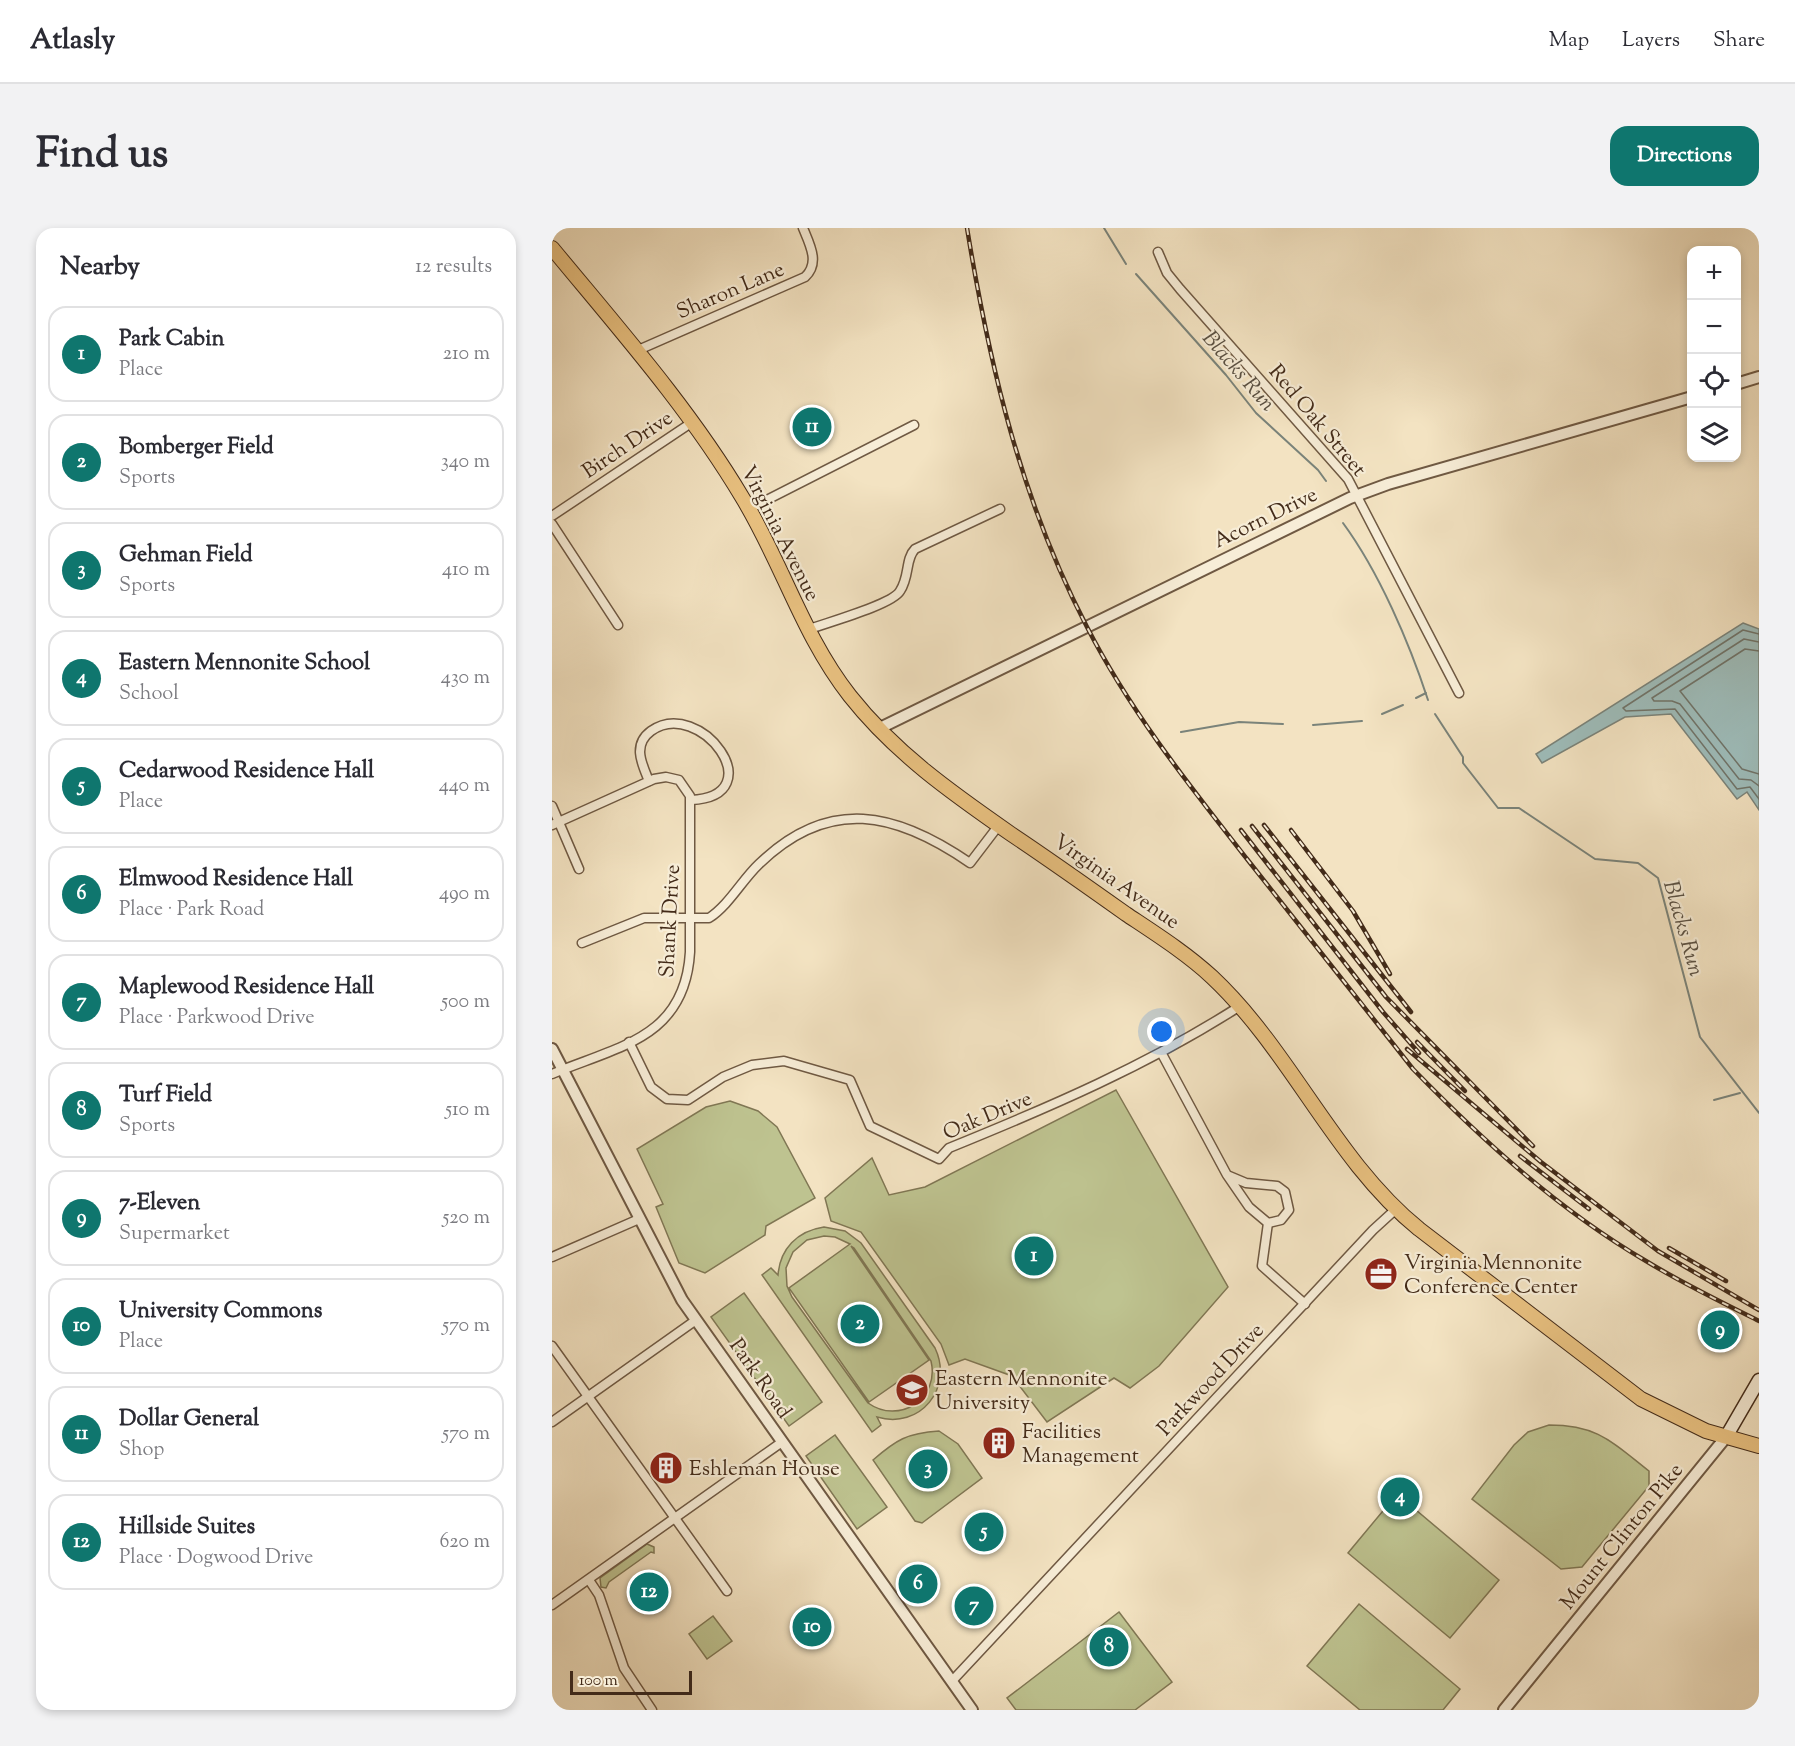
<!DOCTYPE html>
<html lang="en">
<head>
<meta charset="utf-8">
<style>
	:root { --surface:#fff; --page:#f2f2f3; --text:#2b2b33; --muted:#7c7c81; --line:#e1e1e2; --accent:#0f766e }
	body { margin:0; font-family:"Sorts Mill Goudy",serif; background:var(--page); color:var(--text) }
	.controls { position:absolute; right:18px; top:18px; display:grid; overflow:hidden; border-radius:12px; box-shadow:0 3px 9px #0003 }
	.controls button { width:54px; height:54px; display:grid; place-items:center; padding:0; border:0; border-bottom:2px solid var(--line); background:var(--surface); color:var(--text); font:30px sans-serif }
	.scale { position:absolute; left:18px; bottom:15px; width:122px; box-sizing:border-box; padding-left:6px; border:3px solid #432b19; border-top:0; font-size:16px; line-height:21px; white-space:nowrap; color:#432b19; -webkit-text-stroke:4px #f7edd7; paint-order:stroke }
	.you { position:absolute; left:610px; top:804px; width:21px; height:21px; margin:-15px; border:4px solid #fff; border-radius:50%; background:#1a73e8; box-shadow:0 0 0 9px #1a73e833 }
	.badge { display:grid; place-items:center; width:39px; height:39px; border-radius:50%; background:var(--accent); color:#fff; font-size:20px; font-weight:700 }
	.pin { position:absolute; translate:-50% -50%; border:3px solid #fff; box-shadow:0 2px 6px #0006 }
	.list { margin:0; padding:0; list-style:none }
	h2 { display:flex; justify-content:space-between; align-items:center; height:78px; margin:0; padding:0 24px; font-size:26px }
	h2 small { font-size:20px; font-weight:400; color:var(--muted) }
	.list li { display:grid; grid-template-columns:39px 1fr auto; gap:18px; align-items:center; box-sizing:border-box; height:96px; margin:0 12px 12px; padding:0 12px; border:2px solid var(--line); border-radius:18px }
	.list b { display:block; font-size:22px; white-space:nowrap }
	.list p { margin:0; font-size:20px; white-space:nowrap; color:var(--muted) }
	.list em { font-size:20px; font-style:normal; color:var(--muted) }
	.icon { flex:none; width:33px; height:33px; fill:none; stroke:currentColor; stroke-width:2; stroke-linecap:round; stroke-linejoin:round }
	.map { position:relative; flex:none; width:1207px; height:1482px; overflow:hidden; border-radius:18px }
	header { display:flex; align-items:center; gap:36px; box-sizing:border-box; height:84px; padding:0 30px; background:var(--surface); border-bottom:2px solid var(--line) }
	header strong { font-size:28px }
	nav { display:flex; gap:33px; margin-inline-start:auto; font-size:21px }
	.intro { display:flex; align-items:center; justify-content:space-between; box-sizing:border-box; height:144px; padding:0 36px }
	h1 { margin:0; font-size:42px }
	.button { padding:15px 27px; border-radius:18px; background:var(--accent); color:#fff; font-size:21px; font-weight:700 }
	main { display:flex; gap:36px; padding:0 36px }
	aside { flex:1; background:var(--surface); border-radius:18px; box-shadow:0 3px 9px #0003 }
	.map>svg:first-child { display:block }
	.green { fill:#bec390; stroke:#807754; stroke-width:1.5; fill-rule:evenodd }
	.water { fill:#9ebdbb; stroke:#7a837a; stroke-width:1.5 }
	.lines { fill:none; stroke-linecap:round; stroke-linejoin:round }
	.shore { stroke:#70746a; stroke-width:1.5 }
	.stream { stroke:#7a837a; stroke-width:2 }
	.minor-casing { stroke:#6f5943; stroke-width:11 }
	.tertiary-casing { stroke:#6f5943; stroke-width:14 }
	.secondary-casing { stroke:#432b19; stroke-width:15 }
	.primary-casing { stroke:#432b19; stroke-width:16 }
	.minor { stroke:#f7edd7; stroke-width:8 }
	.tertiary { stroke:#f7edd7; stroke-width:10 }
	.secondary { stroke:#f7edd7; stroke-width:12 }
	.primary { stroke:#eac281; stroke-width:14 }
	.rail-casing { stroke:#432b19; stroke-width:4.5 }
	.rail { stroke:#f7edd7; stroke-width:2; stroke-dasharray:7; stroke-linecap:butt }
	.labels { text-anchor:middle; stroke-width:4.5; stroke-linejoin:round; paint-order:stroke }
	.street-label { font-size:21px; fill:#432b19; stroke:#f7edd7 }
	.poi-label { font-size:21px; fill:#432b19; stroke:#f7edd7; text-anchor:start }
	.water-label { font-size:22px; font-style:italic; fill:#5a5042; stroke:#f7edd7 }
</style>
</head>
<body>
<header>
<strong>Atlasly</strong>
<nav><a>Map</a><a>Layers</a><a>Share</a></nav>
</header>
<div class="intro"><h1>Find us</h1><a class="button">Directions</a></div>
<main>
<aside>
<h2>Nearby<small>12 results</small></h2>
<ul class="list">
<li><span class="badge">1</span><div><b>Park Cabin</b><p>Place</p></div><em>210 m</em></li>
<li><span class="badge">2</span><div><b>Bomberger Field</b><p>Sports</p></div><em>340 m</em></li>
<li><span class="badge">3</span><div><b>Gehman Field</b><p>Sports</p></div><em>410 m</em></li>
<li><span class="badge">4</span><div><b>Eastern Mennonite School</b><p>School</p></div><em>430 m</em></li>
<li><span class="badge">5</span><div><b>Cedarwood Residence Hall</b><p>Place</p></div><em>440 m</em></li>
<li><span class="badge">6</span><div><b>Elmwood Residence Hall</b><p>Place · Park Road</p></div><em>490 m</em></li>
<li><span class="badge">7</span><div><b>Maplewood Residence Hall</b><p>Place · Parkwood Drive</p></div><em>500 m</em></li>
<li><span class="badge">8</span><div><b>Turf Field</b><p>Sports</p></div><em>510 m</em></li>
<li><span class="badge">9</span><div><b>7-Eleven</b><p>Supermarket</p></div><em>520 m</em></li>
<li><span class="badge">10</span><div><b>University Commons</b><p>Place</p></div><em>570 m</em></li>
<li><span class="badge">11</span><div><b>Dollar General</b><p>Shop</p></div><em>570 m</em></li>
<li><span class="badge">12</span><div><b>Hillside Suites</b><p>Place · Dogwood Drive</p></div><em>620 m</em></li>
</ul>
</aside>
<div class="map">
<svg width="1207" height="1482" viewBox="0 0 1207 1482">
	<rect width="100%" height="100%" fill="#f3e3c2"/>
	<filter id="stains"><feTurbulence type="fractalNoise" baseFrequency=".00333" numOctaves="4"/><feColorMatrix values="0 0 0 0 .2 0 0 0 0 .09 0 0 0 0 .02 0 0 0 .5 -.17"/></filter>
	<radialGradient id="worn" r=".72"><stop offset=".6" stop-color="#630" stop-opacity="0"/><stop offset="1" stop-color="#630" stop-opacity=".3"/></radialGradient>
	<g class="green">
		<path d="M564,862l112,197 -69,79 -29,22 -16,-10 -67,44 -35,-46 -47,-17 -16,6 -8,-21 -80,-112 -30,-11 -6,-23 47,-40 17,37 36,-8z"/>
		<path d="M178,873l28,10 19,16 38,71 -49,28 -1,9 -60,38 -26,-10 -23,-56 7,-3 -26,-55 69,-42z"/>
		<path d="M272,999l21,4 16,12 74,105c19,40 -15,82 -58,69l4,8 -9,7 -110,-157 9,-7 7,7c2,-26 19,-44 46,-48zM272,1008l11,1 15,7 -61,44 80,114 60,-42 -78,-114 3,2 77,113c9,38 -32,64 -63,42l-76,-106 -5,-11 -1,-18 7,-16 14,-12z"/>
		<path d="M192,1065l78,109 -33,24 -78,-109z"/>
		<path d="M997,1197c49,0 63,17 100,46v15l-67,81 -21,2 -89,-70 42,-54 14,-13z"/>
		<path d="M387,1203l19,13 24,34 -60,45 -7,-2 -42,-61c23,-20 34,-27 66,-29z"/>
		<path d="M283,1207l52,72 -30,22 -51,-73z"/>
		<path d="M845,1266l102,86 -49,58 -102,-85z"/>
		<path d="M95,1316l7,3v6l-3,-1 -42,30 -3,6 -5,-1 -1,-9z"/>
		<path d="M807,1376l101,85 -17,21h-83l-53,-44z"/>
		<path d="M567,1384l53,70 -37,28h-119l-9,-12z"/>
		<path d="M161,1388l19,25 -25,18 -18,-25z"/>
	</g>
	<path class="water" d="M1191,395l16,6v181l-12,-18 -10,7 -66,-85 -46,3 -83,46 -6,-9z"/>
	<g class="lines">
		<g class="shore">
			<path d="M1207,406l-16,-4 -120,78 3,3 49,-2 62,80 13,-2 9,12"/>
			<path d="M1207,414l-15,-3 -92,59 2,3h18l8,3 59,75 12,1 8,6"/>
			<path d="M1207,423l-14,-2 -65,42 62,78 17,5"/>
		</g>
		<g class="stream">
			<path d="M552,0l22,36"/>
			<path d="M584,46l90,101 30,38 62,57 8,11"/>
			<path d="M791,295c36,49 66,119 85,177"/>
			<path d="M864,470l10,-5"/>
			<path d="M830,486l21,-9"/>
			<path d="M883,486l28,43v6l35,45h21l76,51 43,4 20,15 42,159 59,76"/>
			<path d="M761,497l49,-4"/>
			<path d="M629,504l58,-10 44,2"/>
			<path d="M1162,872l26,-7"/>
		</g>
		<defs>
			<g id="minor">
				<path d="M606,24l9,21 13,16 168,190 111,214"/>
				<path d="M84,123l169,-74c15,-14 5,-32 -2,-49"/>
				<path d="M197,281l165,-84"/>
				<path d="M0,288l139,-93"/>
				<path d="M0,296l66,101"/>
				<path d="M255,402c18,-7 85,-25 93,-39 10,-15 5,-32 15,-42l85,-40"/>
				<path d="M97,553c-7,-17 -17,-36 2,-50 49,-35 123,65 40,69"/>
				<path d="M0,578l27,63"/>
				<path d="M0,597l102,-46 12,-2 13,3 11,16v156c-5,86 -71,94 -138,122"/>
				<path d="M30,715l62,-25h65c20,-13 33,-38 50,-54 70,-68 137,-52 211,-1l29,-38"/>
				<path d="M77,814l22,45 16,12 21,1 35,-23 29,-12 32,-4 66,19 20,46 69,33 10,-11c101,-41 199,-83 291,-142"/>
				<path d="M610,826l65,121 19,8 31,3 8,6 4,18 -8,10 -13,3 -19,-16 -22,-32"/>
				<path d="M716,995l-6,43 43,38"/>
				<path d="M0,1029l87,-38"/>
				<path d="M0,1118l175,245"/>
				<path d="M0,1194l144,-102"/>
				<path d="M37,1352l10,15 25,73 28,42"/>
				<path d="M0,1377l230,-163"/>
				<path d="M401,1452l420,-450 23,-21"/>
			</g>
			<g id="tertiary">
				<path d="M1184,156l23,-7"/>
				<path d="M326,501l472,-231 38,-14 304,-87"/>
				<path d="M0,821l130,251 290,410"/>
				<path d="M952,1482l222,-273"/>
			</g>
			<path id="secondary" d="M1174,1209l33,-57"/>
			<path id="primary" d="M0,20c66,80 137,160 190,249 40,65 60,138 108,199 45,57 102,97 161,138 39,26 77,53 115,80 30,20 60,39 86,63 80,75 122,183 207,252l222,170 65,32 53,15"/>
		</defs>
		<use href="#minor" class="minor-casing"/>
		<use href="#tertiary" class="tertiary-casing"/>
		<use href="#secondary" class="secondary-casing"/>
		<use href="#primary" class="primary-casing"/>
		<use href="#minor" class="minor"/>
		<use href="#tertiary" class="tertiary"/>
		<use href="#secondary" class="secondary"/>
		<use href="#primary" class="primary"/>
		<defs>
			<g id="rail">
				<path d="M415,0c23,140 54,272 120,399 43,84 102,158 160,232 55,70 111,140 166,210 70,72 146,141 233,192 36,22 75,41 113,60"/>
				<path d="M712,597l147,187"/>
				<path d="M700,598l134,171 147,149"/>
				<path d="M689,602l142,182 36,41"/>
				<path d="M739,602l62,81 37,63"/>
				<path d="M865,814l48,49"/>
				<path d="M855,821l134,113 117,89 101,59"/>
				<path d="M968,928l69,53"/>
				<path d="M1117,1020l57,33"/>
			</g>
		</defs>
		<use href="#rail" class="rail-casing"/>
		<use href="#rail" class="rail"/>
	</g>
	<defs>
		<symbol id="office-disc" viewBox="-11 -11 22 22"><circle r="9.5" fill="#8f2418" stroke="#f7edd7"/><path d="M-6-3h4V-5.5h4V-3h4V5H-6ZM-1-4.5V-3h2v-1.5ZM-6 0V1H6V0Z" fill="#fff"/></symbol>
		<symbol id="university-disc" viewBox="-11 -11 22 22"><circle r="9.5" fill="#8f2418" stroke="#f7edd7"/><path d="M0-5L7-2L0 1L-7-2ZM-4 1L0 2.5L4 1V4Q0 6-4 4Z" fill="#fff"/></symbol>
		<symbol id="building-disc" viewBox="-11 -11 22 22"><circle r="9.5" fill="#8f2418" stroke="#f7edd7"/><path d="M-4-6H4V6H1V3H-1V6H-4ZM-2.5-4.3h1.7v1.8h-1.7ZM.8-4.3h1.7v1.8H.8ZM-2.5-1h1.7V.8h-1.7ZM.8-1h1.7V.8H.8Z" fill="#fff"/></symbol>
	</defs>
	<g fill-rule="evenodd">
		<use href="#office-disc" x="810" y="1027" width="38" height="38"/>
		<use href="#university-disc" x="341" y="1143" width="38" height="38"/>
		<use href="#building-disc" x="428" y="1196" width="38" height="38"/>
		<use href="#building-disc" x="95" y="1221" width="38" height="38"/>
	</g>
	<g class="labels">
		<g class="street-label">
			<text transform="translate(178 62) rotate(-23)" y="7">Sharon Lane</text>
			<text transform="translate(766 192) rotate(50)" y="7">Red Oak Street</text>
			<text transform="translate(75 216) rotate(-34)" y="7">Birch Drive</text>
			<text transform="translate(713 289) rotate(-26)" y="7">Acorn Drive</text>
			<text transform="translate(229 305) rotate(63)" y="7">Virginia Avenue</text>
			<text transform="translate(565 653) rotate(35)" y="7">Virginia Avenue</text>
			<text transform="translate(117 693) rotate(-87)" y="7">Shank Drive</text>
			<text transform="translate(435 887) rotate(-23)" y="7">Oak Drive</text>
			<text transform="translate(209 1150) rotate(55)" y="7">Park Road</text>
			<text transform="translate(658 1151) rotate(-47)" y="7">Parkwood Drive</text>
			<text transform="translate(1069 1308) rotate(-51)" y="7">Mount Clinton Pike</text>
		</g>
		<g class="poi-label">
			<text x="852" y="1041">Virginia Mennonite<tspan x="852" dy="24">Conference Center</tspan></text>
			<text x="383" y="1157">Eastern Mennonite<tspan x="383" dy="24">University</tspan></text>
			<text x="470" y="1210">Facilities<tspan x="470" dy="24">Management</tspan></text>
			<text x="137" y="1247">Eshleman House</text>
		</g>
		<g class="water-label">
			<text transform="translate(688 142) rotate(49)" y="8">Blacks Run</text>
			<text transform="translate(1133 700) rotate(74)" y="8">Blacks Run</text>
		</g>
	</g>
	<rect width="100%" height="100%" filter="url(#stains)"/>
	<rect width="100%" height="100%" fill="url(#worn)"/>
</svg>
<div class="controls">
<button>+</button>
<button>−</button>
<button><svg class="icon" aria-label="locate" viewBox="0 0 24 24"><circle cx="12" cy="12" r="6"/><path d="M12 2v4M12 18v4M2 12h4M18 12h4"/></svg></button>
<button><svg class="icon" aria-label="layers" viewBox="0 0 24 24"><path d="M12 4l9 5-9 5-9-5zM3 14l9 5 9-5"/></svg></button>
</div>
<div class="scale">100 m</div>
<div class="you"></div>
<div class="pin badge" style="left:482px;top:1028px">1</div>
<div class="pin badge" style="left:308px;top:1096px">2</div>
<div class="pin badge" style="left:376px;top:1241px">3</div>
<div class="pin badge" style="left:848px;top:1269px">4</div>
<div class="pin badge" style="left:432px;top:1304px">5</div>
<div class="pin badge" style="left:366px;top:1356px">6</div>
<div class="pin badge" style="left:422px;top:1378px">7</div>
<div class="pin badge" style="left:557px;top:1419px">8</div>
<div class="pin badge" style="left:1168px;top:1102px">9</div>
<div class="pin badge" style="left:260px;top:1399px">10</div>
<div class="pin badge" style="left:260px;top:199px">11</div>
<div class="pin badge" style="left:97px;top:1364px">12</div>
</div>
</main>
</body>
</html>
